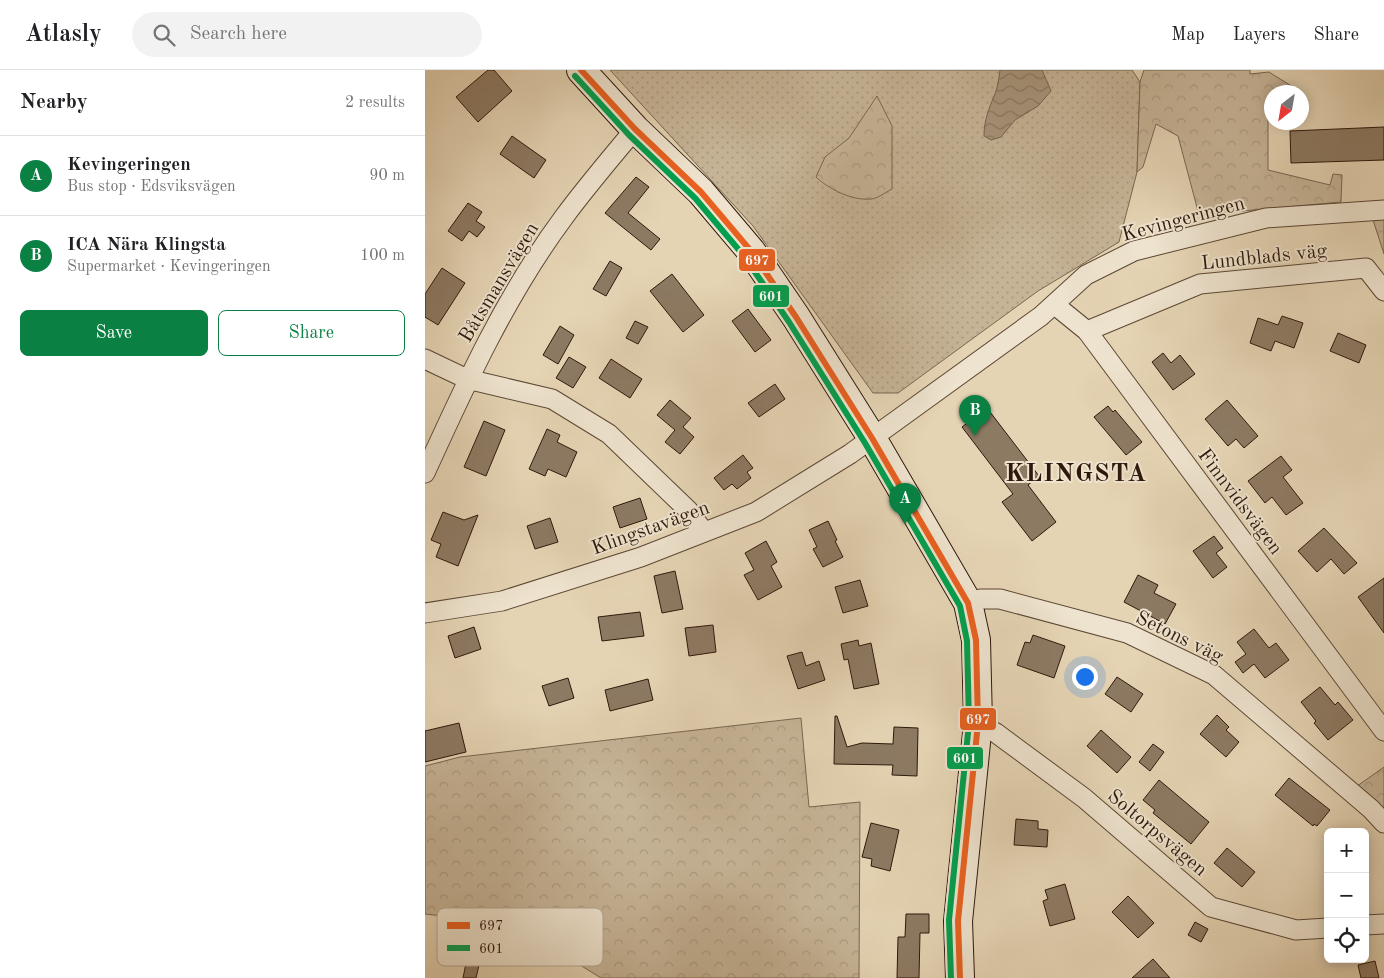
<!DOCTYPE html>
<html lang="en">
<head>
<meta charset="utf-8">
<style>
	:root { --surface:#fff; --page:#f2f2f2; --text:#202124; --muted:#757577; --line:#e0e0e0; --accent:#0b8043 }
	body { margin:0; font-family:"Old Standard TT",serif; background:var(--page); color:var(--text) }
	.controls { position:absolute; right:15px; bottom:15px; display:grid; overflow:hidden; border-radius:8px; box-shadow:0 2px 12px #0003 }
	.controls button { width:45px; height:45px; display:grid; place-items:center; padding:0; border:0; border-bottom:1px solid var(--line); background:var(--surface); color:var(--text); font:25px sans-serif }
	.compass { position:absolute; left:839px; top:15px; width:45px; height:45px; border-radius:50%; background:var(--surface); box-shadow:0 2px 12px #0003; rotate:211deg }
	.you { position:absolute; left:659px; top:606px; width:18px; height:18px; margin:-12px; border:4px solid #fff; border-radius:50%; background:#1a73e8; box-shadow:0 0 0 8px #1a73e833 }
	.badge { display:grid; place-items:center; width:32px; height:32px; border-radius:50%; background:var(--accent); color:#fff; font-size:16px; font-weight:700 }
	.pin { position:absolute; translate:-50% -41px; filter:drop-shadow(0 1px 2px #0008) }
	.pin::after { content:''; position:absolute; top:26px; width:18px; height:15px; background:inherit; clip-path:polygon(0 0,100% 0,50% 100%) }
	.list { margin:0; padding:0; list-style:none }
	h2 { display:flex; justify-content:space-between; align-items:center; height:65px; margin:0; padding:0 20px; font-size:21px }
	h2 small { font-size:16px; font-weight:400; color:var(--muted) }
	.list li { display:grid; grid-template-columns:32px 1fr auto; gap:15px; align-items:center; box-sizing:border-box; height:80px; padding:0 20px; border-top:1px solid var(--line) }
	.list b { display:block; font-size:19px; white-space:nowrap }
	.list p { margin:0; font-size:16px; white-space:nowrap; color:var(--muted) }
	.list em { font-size:16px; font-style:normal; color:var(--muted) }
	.actions { display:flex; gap:10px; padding:15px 20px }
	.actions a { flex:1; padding:11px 0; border:1px solid var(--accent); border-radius:8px; text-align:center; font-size:18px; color:var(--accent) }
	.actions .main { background:var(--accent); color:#fff }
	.icon { flex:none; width:28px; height:28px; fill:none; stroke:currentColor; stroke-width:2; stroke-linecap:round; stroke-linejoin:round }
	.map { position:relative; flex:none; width:959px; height:908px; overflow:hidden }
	header { display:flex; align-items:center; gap:30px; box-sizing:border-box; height:70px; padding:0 25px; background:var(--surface); border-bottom:1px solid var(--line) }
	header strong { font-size:24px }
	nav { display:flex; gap:28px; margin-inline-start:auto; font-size:18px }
	.search { width:350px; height:45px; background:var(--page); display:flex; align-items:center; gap:12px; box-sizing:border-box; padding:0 18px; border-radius:28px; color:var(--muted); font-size:19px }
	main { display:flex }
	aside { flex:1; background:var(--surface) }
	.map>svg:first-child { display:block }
	.grass { fill:url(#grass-dots); stroke:#7a6651 }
	.forest { fill:url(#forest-crowns); stroke:#7a6651 }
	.water { fill:url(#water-waves); stroke:#77624e }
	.building { fill:#8d7a63; stroke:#2e180b }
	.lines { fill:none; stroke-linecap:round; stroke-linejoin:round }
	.street-casing { stroke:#5c4735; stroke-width:21 }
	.secondary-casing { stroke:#2e180b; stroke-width:30 }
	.street { stroke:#eee3ce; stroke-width:19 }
	.secondary { stroke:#eee3ce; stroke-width:28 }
	.bus-1-casing { stroke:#eee3ce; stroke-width:10 }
	.bus-2-casing { stroke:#eee3ce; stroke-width:10 }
	.bus-1 { stroke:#e86121; stroke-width:6 }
	.bus-2 { stroke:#029f4e; stroke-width:6 }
	.labels { text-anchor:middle; stroke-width:4; stroke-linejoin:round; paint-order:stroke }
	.street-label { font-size:20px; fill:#2e180b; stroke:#eee3ce }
	.district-label { font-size:25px; font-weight:bold; letter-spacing:1px; fill:#2e180b; stroke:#eee3ce }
	.key { fill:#eee3ce; stroke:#b4a694; stroke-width:1 }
	.key-label { font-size:14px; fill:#2e180b }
	.line-badge { stroke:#eee3ce; stroke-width:2 }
	.badge-label { font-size:14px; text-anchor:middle; font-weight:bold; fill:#fff }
</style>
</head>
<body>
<header>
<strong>Atlasly</strong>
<div class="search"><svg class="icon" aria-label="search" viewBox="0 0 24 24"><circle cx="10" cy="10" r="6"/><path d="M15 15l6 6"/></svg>Search here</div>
<nav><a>Map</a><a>Layers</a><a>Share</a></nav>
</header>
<main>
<aside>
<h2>Nearby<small>2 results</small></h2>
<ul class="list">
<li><span class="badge">A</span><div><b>Kevingeringen</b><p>Bus stop · Edsviksvägen</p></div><em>90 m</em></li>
<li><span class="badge">B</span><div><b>ICA Nära Klingsta</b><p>Supermarket · Kevingeringen</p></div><em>100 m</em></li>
</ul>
<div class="actions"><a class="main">Save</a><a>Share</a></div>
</aside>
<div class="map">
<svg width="959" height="908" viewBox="0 0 959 908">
	<defs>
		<pattern id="grass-dots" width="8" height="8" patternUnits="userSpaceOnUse" patternTransform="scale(1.25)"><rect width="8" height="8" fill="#c6b497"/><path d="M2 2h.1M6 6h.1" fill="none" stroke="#aa9a81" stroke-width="1.8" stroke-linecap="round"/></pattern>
		<pattern id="forest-crowns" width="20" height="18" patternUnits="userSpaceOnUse" patternTransform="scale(1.25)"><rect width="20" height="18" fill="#c6b497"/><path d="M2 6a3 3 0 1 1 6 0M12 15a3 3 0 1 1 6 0" fill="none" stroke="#aa9a81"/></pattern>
		<pattern id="water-waves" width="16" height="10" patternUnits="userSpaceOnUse" patternTransform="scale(1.25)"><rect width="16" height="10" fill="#a7947b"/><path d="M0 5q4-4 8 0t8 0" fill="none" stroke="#887863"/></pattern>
	</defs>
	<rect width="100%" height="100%" fill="#e5d4b4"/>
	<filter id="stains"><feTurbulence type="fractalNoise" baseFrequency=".004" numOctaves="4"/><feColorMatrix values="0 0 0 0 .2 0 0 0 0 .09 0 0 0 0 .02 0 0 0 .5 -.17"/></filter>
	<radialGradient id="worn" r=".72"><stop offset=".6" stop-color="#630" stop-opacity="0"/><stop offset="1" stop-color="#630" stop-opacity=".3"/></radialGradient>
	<path class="grass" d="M185,0h522l8,12 -3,90 -18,70 -81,49 -140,102h-25l-120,-167z"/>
	<g class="forest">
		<path d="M719,0h106v4l19,-2 32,20h-30v24l-3,3v51l62,15 3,-11 9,1 -1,27 -142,13 -21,-79 -22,-12 -13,43 -6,5 3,-90z"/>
		<path d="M452,26l15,30v63c-6,3 -15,10 -21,10 -19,2 -42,-10 -55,-22l9,-20 24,-19z"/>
		<path d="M959,149v35l-11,-34z"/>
		<path d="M376,648l8,89 51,-5 -1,176h-258l-87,-54 -89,-10v-148l35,-9z"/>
		<path d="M959,697v47l-31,-25z"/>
	</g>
	<path class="water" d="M575,0h42l9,21 -13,15 -23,14 -14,17 -10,3 -7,-4c0,-16 5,-28 11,-42 3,-8 4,-16 5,-24z"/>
	<g class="building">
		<path d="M63,0h6l18,21 -34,31 -22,-25z"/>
		<path d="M959,57v33l-93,3 -1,-32z"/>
		<path d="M87,66l34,24 -12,18 -34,-24z"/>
		<path d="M211,107l13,10 -21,26 32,26 -9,11 -46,-37z"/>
		<path d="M43,133l14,9 -6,9 9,6 -8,10 -8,-6 -7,10 -14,-10z"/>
		<path d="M185,191l12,7 -16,28 -13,-7z"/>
		<path d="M17,198l23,15 -27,42 -13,-8v-23z"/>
		<path d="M247,204l32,41 -21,17 -33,-41z"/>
		<path d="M323,239l23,31 -16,12 -23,-31z"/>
		<path d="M857,246l21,7 -9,25 -19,-7 -4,10 -21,-8 8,-25 20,7z"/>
		<path d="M210,251l13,6 -10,17 -12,-6z"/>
		<path d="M135,256l14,9 -16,29 -15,-9z"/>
		<path d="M913,263l28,12 -7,18 -29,-12z"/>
		<path d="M738,283l8,10 9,-8 15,19 -22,16 -21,-28z"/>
		<path d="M144,287l17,10 -13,21 -17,-10z"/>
		<path d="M186,289l31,20 -12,19 -31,-20z"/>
		<path d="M350,314l10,15 -26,18 -11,-14z"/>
		<path d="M245,330l21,18 -8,9 11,10 -14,17 -15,-12 10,-12 -18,-15z"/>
		<path d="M802,330l31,36 -14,12 -8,-9 -8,7 -23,-27z"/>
		<path d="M683,336l5,6 2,-2 27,32 -16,13 -32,-38z"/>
		<path d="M562,338l52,68 -11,9 28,37 -24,19 -30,-39 11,-8 -51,-67z"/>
		<path d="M59,351l21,9 -19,46 -22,-9z"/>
		<path d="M122,359l13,6 -3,7 20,10 -11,25 -18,-8 -3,7 -16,-7z"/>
		<path d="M318,385l10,13 -6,4 4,6 -14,11 -5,-5 -8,6 -10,-12z"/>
		<path d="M856,386l11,14 -9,7 20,26 -17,12 -14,-18 -7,6 -17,-22z"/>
		<path d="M215,428l7,21 -27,9 -7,-21z"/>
		<path d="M18,442l21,8 14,-5 -20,51 -22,-9 5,-13 -10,-4z"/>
		<path d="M125,448l8,24 -23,7 -8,-23z"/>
		<path d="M403,451l9,19 -2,1 8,16 -20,10 -10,-18 4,-2 -8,-17z"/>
		<path d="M899,458l33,35 -13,11 -13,-15 -14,13 -19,-21z"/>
		<path d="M789,466l9,12 -7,5 11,14 -14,11 -20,-27z"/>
		<path d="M341,471l11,21 -6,4 11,21 -24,13 -14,-25 10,-5 -9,-17z"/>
		<path d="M250,501l8,38 -21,4 -8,-37z"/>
		<path d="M713,505l20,10 -4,8 22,11 -11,20 -41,-22z"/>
		<path d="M959,508v55l-26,-36z"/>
		<path d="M435,510l8,26 -25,7 -8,-26z"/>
		<path d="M215,542l4,24 -42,5 -4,-24z"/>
		<path d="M288,555l3,27 -27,4 -4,-28z"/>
		<path d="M49,557l7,22 -26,9 -7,-22z"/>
		<path d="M829,559l15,19 7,-5 13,17 -24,18 -11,-14 -11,9 -8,-11 11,-8 -9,-12z"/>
		<path d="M608,565l32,11 -11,32 -37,-13 8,-23 5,1z"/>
		<path d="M433,570l1,6 12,-3 8,41 -25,5 -6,-30 -4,1 -3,-16z"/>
		<path d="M377,582l4,14 13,-5 6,19 -27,9 -11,-33z"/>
		<path d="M692,607l26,17 -12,18 -26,-18z"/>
		<path d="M143,608l6,20 -25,8 -7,-20z"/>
		<path d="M223,609l5,21 -43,11 -5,-21z"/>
		<path d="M895,617l15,18 3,-3 15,18 -25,20 -14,-17 2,-2 -15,-19z"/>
		<path d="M792,645l12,12 -3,3 13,12 -13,15 -26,-23z"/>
		<path d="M410,646h2l10,31 15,-4 31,1 1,-17 24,1 -1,48 -25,-1 1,-10 -59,-1z"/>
		<path d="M34,653l7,29 -41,10v-31z"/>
		<path d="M676,660l30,27 -14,16 -30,-27z"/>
		<path d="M728,674l11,8 -14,19 -11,-9z"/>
		<path d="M864,708l41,32 -13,16 -3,-2 -1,2 -38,-31z"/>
		<path d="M734,710l50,42 -18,22 -38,-31 2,-3 -12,-10z"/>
		<path d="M591,749l22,2v8l10,1 -1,17 -33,-2z"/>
		<path d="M446,753l28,7 -9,41 -19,-5 1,-7 -10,-2z"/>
		<path d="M802,778l28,24 -13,15 -28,-24z"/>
		<path d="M640,814l10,35 -25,7 -7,-25 5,-2 -3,-9z"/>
		<path d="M703,826l26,27 -16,15 -26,-26z"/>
		<path d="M481,844h23v19h-9l-1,45h-22l1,-41h7z"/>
		<path d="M770,852l13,7 -7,13 -13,-7z"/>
		<path d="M728,889l17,19h-38z"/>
		<path d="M950,891l4,17h-18l-3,-13z"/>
		<path d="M41,893l13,2 -3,13h-13z"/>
	</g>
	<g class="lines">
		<defs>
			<g id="street">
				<path d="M630,235l32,26 297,400"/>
				<path d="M662,261l113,-47 166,-16 18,23"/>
				<path d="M0,289l42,20 85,20 57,35 79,76 16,22"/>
				<path d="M0,403c40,-88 81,-178 139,-256 22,-30 47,-59 71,-88"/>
				<path d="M543,533l12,-4h20l127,34 87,42 157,134 13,14"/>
				<path d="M0,543l77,-12 139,-44 115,-45 94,-58 191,-138 45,-41 48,-24 132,-33 118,-8"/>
				<path d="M553,653l18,10 88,65 127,109 85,23 32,-2"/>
				<path d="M940,855l19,-1"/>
			</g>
			<path id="secondary" d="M156,0l54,59 66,63 50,59 45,66 76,121 96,165 8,37 2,83 -20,198 2,57"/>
		</defs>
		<use href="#street" class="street-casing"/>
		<use href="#secondary" class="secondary-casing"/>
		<use href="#street" class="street"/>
		<use href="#secondary" class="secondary"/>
		<defs>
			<path id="bus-1" d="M156,0l54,59 66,63 50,59 45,66 76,121 96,165 8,37 2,83 -20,198 2,57"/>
			<path id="bus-2" d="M150,6l54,59 66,63 49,58 45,66 76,121 95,163 7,35 2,82 -20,197 2,58"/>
		</defs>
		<use href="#bus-1" class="bus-1-casing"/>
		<use href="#bus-2" class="bus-2-casing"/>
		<use href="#bus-1" class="bus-1"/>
		<use href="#bus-2" class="bus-2"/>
	</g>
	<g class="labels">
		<g class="street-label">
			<text transform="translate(758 148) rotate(-15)" y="7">Kevingeringen</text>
			<text transform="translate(839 186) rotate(-6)" y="7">Lundblads väg</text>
			<text transform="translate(73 212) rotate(-59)" y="7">Båtsmansvägen</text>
			<text transform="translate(816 431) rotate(53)" y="7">Finnvidsvägen</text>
			<text transform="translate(225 457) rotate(-20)" y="7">Klingstavägen</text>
			<text transform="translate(755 566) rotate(26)" y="7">Setons väg</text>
			<text transform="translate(733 762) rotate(40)" y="7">Soltorpsvägen</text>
		</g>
		<g class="district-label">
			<text x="651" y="411">KLINGSTA</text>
		</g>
	</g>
	<rect x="12" y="838" width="166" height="58" rx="8" class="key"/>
	<rect x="22" y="852" width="23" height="7" fill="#e86121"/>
	<rect x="22" y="875" width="23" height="6" fill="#029f4e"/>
	<g class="key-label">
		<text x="54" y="860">697</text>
		<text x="54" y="883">601</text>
	</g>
	<g class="line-badge">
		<rect x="313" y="178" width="38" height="24" rx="5" fill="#e86121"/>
		<rect x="327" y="214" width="38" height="24" rx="5" fill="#029f4e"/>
		<rect x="534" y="637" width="38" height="24" rx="5" fill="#e86121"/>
		<rect x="521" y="676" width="38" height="24" rx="5" fill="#029f4e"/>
	</g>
	<g class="badge-label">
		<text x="332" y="195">697</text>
		<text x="346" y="231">601</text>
		<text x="553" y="654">697</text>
		<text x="540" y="693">601</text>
	</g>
	<rect width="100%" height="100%" filter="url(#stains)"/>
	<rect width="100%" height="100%" fill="url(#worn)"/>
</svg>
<div class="controls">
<button>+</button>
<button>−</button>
<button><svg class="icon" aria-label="locate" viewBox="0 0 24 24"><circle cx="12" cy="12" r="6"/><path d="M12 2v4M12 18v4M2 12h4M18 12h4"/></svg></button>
</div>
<svg class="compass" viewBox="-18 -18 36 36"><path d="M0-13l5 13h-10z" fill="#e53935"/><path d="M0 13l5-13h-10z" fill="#757577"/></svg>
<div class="you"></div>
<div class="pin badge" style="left:480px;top:454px">A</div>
<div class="pin badge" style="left:550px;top:366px">B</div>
</div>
</main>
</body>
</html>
